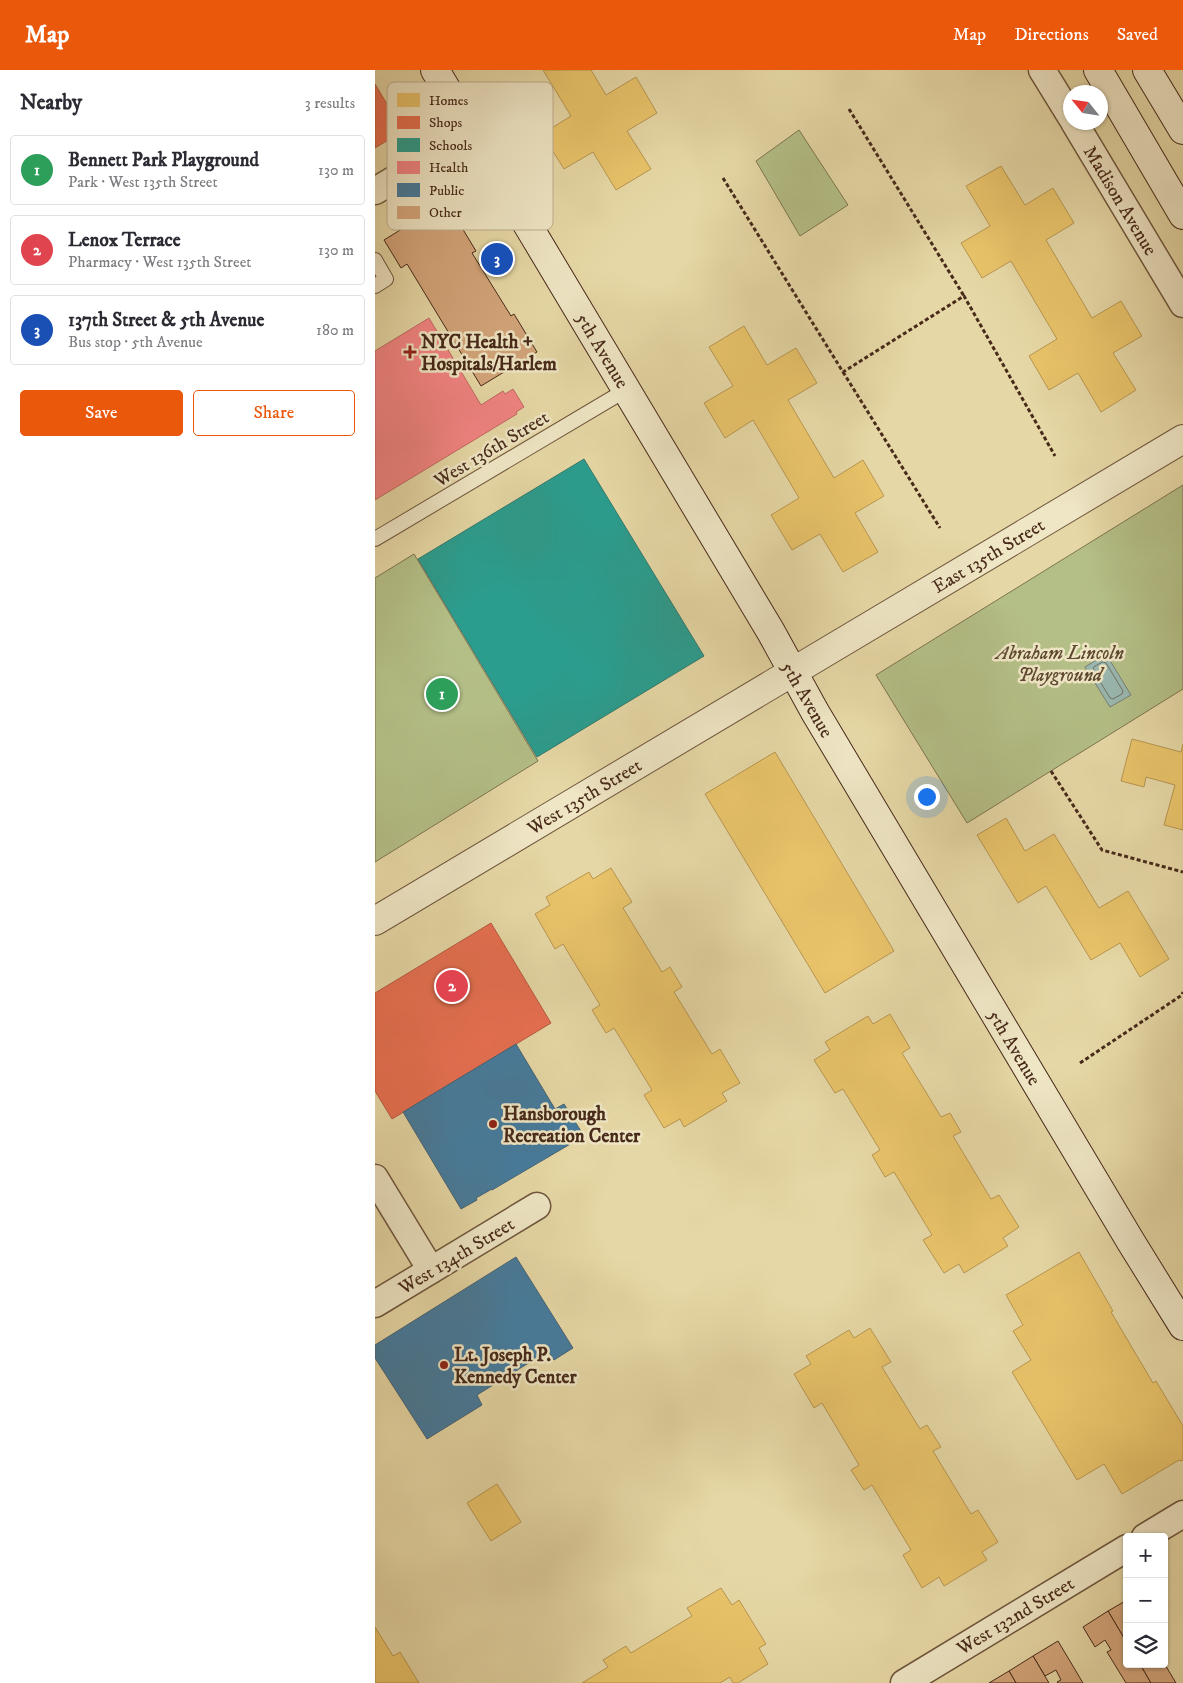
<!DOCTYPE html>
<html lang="en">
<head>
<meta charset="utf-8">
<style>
	:root { --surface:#fff; --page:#f2f2f3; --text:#2b2b33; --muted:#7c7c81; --line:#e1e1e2; --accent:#ea580c }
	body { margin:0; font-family:"IM FELL DW Pica",serif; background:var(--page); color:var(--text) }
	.controls { position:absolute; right:15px; bottom:15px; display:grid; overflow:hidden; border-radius:5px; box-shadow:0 1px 4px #0004 }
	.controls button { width:45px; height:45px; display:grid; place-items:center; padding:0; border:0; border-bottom:1px solid var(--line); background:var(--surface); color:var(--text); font:25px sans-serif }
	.compass { position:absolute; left:688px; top:15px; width:45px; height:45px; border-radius:50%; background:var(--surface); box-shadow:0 1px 4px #0004; rotate:300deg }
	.you { position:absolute; left:551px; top:726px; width:18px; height:18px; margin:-12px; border:4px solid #fff; border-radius:50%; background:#1a73e8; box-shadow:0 0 0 8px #1a73e833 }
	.badge { display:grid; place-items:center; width:32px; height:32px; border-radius:50%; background:var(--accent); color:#fff; font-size:16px; font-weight:700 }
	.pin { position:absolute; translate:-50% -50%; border:2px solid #fff; box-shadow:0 1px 5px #0006 }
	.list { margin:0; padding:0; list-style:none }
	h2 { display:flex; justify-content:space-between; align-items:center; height:65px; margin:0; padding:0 20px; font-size:21px }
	h2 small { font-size:16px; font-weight:400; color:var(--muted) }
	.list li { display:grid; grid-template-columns:32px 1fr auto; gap:15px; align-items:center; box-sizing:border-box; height:70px; margin:0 10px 10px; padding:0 10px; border:1px solid var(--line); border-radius:5px }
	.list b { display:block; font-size:19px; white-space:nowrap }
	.list p { margin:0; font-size:16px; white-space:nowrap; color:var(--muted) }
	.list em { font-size:16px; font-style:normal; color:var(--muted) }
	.actions { display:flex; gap:10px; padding:15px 20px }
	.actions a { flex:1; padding:11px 0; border:1px solid var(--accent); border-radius:5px; text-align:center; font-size:18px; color:var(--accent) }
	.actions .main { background:var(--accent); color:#fff }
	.icon { flex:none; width:28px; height:28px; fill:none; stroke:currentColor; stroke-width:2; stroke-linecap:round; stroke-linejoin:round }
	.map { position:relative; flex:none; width:808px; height:1613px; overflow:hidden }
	header { display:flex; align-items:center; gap:30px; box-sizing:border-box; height:70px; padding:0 25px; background:var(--accent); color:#fff }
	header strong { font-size:24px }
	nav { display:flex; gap:28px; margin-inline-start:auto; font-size:18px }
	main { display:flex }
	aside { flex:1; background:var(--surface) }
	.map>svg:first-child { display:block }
	.green { fill:#b4bf87; stroke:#7e7450 }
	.water { fill:#99b8b0; stroke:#787f74 }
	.homes { fill:#e9c46a; stroke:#b89652 }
	.shops { fill:#e76f51; stroke:#b75a40 }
	.schools { fill:#2a9d8f; stroke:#337a6c }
	.health { fill:#f28482; stroke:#bf6963 }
	.public { fill:#457b9d; stroke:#466376 }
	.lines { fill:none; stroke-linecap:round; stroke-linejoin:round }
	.shore { stroke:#707165; stroke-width:1 }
	.building { fill:#d3a57a; stroke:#472a1a }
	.service-casing { stroke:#6f563d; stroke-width:16 }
	.minor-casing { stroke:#6f563d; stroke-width:29 }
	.tertiary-casing { stroke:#6f563d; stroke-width:30 }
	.secondary-casing { stroke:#472a1a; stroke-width:30 }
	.path { stroke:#472a1a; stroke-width:3; stroke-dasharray:4 2.5; stroke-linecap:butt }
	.service { stroke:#efe6c5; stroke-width:14 }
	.minor { stroke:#efe6c5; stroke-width:26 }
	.tertiary { stroke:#efe6c5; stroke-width:28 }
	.secondary { stroke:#efe6c5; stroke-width:28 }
	.poi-dot { fill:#8f2418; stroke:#efe6c5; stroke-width:2 }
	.labels { text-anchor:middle; stroke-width:5; stroke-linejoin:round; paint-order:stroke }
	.street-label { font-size:19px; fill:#472a1a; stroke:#efe6c5 }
	.poi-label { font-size:19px; font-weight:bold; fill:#472a1a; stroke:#efe6c5; text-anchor:start }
	.park-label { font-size:19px; font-style:italic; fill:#5d4830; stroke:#efe6c5 }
	.key { fill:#efe6c5; stroke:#bdae92; stroke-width:1 }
	.key-label { font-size:14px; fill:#472a1a }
</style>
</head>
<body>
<header>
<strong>Map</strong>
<nav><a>Map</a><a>Directions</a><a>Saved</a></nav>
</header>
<main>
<aside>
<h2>Nearby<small>3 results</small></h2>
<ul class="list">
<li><span class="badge" style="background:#2e9e5b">1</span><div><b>Bennett Park Playground</b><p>Park · West 135th Street</p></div><em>130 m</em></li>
<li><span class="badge" style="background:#e0444e">2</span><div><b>Lenox Terrace</b><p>Pharmacy · West 135th Street</p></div><em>130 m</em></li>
<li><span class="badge" style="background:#1a4fb4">3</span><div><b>137th Street &amp; 5th Avenue</b><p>Bus stop · 5th Avenue</p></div><em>180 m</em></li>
</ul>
<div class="actions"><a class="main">Save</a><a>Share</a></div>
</aside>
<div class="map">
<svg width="808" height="1613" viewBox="0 0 808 1613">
	<rect width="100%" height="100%" fill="#e6d8a6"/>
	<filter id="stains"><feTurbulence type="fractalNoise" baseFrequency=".004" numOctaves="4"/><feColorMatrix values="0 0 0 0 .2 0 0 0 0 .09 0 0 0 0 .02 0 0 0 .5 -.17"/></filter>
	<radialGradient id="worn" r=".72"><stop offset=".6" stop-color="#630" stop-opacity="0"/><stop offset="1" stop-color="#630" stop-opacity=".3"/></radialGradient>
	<g class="green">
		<path d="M424,60l49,75 -48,31 -44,-75z"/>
		<path d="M808,415v204l-216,134 -91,-148z"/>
		<path d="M39,484l124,207 -163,101v-284z"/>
	</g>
	<path class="water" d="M731,584l25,41 -21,12 -25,-40z"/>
	<g class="homes">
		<path d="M168,0h48l15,25 30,-18 21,36 -30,18 24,38 -35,21 -23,-38 -29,17 -22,-35 29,-18z"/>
		<path d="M626,96l24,39 28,-17 21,35 -28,17 46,78 29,-17 21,35 -29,17 23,37 -35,22 -23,-39 -29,17 -20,-34 28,-17 -46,-78 -29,17 -21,-35 29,-17 -24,-40z"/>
		<path d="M369,256l23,39 29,-17 21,35 -29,17 46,78 29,-18 21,36 -29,17 23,39 -35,20 -23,-38 -28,16 -21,-35 28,-17 -46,-78 -28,18 -21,-35 29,-17 -24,-39z"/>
		<path d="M757,669l49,13 2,-8v86l-19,-5 11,-40 -29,-8 -2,10 -23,-6z"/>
		<path d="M400,682l119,199 -69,42 -120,-199z"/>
		<path d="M631,748l19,33 29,-17 45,74 29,-17 41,68 -29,18 -20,-34 -29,17 -45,-74 -28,17 -41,-68z"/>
		<path d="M236,798l21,34 -9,6 39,64 8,-5 12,20 -8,5 38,62 8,-5 20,34 -18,10 5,8 -43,26 -4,-8 -16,9 -20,-33 8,-5 -38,-62 -8,5 -14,-23 8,-5 -37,-61 -8,5 -20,-35 15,-9 -4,-8 43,-25 4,7z"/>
		<path d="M515,944l20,34 -8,5 39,64 9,-4 11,19 -8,4 38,63 8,-4 20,32 -16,11 5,8 -44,27 -5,-9 -15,9 -21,-33 9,-5 -38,-63 -9,5 -13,-22 8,-5 -37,-61 -8,4 -21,-33 16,-10 -5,-8 43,-26 5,8z"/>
		<path d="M704,1182l34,59 -2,1 42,71 3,-2 27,45v34l-3,1 -1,-1 -57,34 -18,-30 -27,16 -65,-108 19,-12 -18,-29 10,-6 -17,-30z"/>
		<path d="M495,1258l21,34 -9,5 38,62 7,-4 14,22 -8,4 38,63 7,-4 20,32 -16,10 5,8 -43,26 -5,-9 -17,11 -19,-33 8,-5 -39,-65 -8,5 -13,-20 8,-5 -37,-62 -8,5 -20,-34 17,-10 -5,-8 43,-26 5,8z"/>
		<path d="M122,1414l24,38 -30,19 -24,-38z"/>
		<path d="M346,1518l11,17 7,-5 27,44 -7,4 9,16 -30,19h-5l-3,-6 -10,6h-138l26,-16 -5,-7 23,-14 5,7 61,-37 -5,-8z"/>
		<path d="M0,1557l18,29 7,-4 19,31h-44z"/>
	</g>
	<g class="shops">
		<path d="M0,14l28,47 -28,17z"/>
		<path d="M116,853l60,100 -159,96 -17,-28v-98z"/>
	</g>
	<path class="schools" d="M209,389l120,197 -167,101 -119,-198z"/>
	<path class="health" d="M54,248l52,87 22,-14 2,3 8,-5 11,18 -8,5 1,2 -142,86v-149z"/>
	<g class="public">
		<path d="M141,974l39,65 9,-5 20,32 -92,54v-1l-16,9 1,2 -16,9 -58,-97z"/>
		<path d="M141,1187l57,91 -19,12 -6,-9 -71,44 5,10 -55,34 -52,-81v-13z"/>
	</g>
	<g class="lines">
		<path class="shore" d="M728,592l3,1 17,28 -1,3 -9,5 -3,-1 -17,-28 1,-3z"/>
	</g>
	<g class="building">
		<path d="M78,143l23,38 -4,2 39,63 3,-2 23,38 -56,34 -74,-122 -6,4 -17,-28 39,-24 7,11z"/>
		<path d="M752,1530v43l-19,-32z"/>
		<path d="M733,1541l19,32v21h13l11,19h-25l-19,-31 4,-2 -6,-10 -10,7 -12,-20z"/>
		<path d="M683,1571l25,42h-25l-1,-1 4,-2 -5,-10 -11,6 -12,-20z"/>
		<path d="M658,1586l16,27h-33l-7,-12z"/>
		<path d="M789,1593l12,20h-25l-11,-19z"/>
		<path d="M634,1601l7,12h-27z"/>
	</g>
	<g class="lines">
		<defs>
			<g id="service">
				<path d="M0,190l11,19 -11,7"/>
				<path d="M0,469l251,-149"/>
			</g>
			<g id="minor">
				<path d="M667,0l29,47"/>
				<path d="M699,52l109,182"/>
				<path d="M0,121l97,-58"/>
				<path d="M0,1108l56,92"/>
				<path d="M0,1234l162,-98"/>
				<path d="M770,1467l38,-23"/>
				<path d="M529,1613l223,-135"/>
			</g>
			<path id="tertiary" d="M0,851l808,-482"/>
			<g id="secondary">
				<path d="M60,0l336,562 44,80 316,530 52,84"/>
				<path d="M723,0l85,145"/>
				<path d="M772,0l36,60"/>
			</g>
		</defs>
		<use href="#service" class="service-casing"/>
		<use href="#minor" class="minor-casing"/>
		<use href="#tertiary" class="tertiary-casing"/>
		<use href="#secondary" class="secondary-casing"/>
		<g class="path">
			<path d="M474,39l115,187"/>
			<path d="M348,108l120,194 121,-76 91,160"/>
			<path d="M468,302l97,156"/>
			<path d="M676,701l51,79 81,22"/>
			<path d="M705,993l102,-68 1,-3"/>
		</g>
		<use href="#service" class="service"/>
		<use href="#minor" class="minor"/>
		<use href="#tertiary" class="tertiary"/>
		<use href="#secondary" class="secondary"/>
	</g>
	<g class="poi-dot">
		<path d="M32.5 274.5h5v5h5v5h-5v5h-5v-5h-5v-5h5z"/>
		<circle cx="118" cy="1054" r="5"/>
		<circle cx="69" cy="1295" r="5"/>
	</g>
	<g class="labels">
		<g class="street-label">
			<text transform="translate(746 130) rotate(59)" y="7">Madison Avenue</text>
			<text transform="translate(228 280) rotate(59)" y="7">5th Avenue</text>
			<text transform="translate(116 378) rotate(-31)" y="7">West 136th Street</text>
			<text transform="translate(613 485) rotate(-31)" y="7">East 135th Street</text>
			<text transform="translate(433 629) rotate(60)" y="7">5th Avenue</text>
			<text transform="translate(209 726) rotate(-31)" y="7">West 135th Street</text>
			<text transform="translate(640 977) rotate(59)" y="7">5th Avenue</text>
			<text transform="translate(81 1185) rotate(-31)" y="7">West 134th Street</text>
			<text transform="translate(640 1545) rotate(-31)" y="7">West 132nd Street</text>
		</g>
		<g class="poi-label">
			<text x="46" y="278">NYC Health +<tspan x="46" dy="22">Hospitals/Harlem</tspan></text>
			<text x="128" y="1050">Hansborough<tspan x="128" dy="22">Recreation Center</tspan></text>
			<text x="79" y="1291">Lt. Joseph P.<tspan x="79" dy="22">Kennedy Center</tspan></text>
		</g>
		<g class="park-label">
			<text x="685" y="589">Abraham Lincoln<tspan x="685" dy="22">Playground</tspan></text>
		</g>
	</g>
	<rect x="12" y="12" width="166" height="148" rx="8" class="key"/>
	<rect x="22" y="23" width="23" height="14" fill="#e9c46a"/>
	<rect x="22" y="46" width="23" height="13" fill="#e76f51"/>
	<rect x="22" y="68" width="23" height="14" fill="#2a9d8f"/>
	<rect x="22" y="91" width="23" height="13" fill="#f28482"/>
	<rect x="22" y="113" width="23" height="14" fill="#457b9d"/>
	<rect x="22" y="136" width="23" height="13" fill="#d3a57a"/>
	<g class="key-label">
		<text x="54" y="35">Homes</text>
		<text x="54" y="57">Shops</text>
		<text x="54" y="80">Schools</text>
		<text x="54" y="102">Health</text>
		<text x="54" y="125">Public</text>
		<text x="54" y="147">Other</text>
	</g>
	<rect width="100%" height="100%" filter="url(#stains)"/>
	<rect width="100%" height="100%" fill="url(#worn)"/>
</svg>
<div class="controls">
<button>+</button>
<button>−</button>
<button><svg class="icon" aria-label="layers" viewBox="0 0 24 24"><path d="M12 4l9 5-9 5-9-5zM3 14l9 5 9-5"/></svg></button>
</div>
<svg class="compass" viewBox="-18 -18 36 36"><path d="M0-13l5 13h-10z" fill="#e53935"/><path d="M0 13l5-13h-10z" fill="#7c7c81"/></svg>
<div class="you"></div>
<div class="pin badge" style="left:67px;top:624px;background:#2e9e5b">1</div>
<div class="pin badge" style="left:77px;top:916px;background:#e0444e">2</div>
<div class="pin badge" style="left:122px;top:189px;background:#1a4fb4">3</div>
</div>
</main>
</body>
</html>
